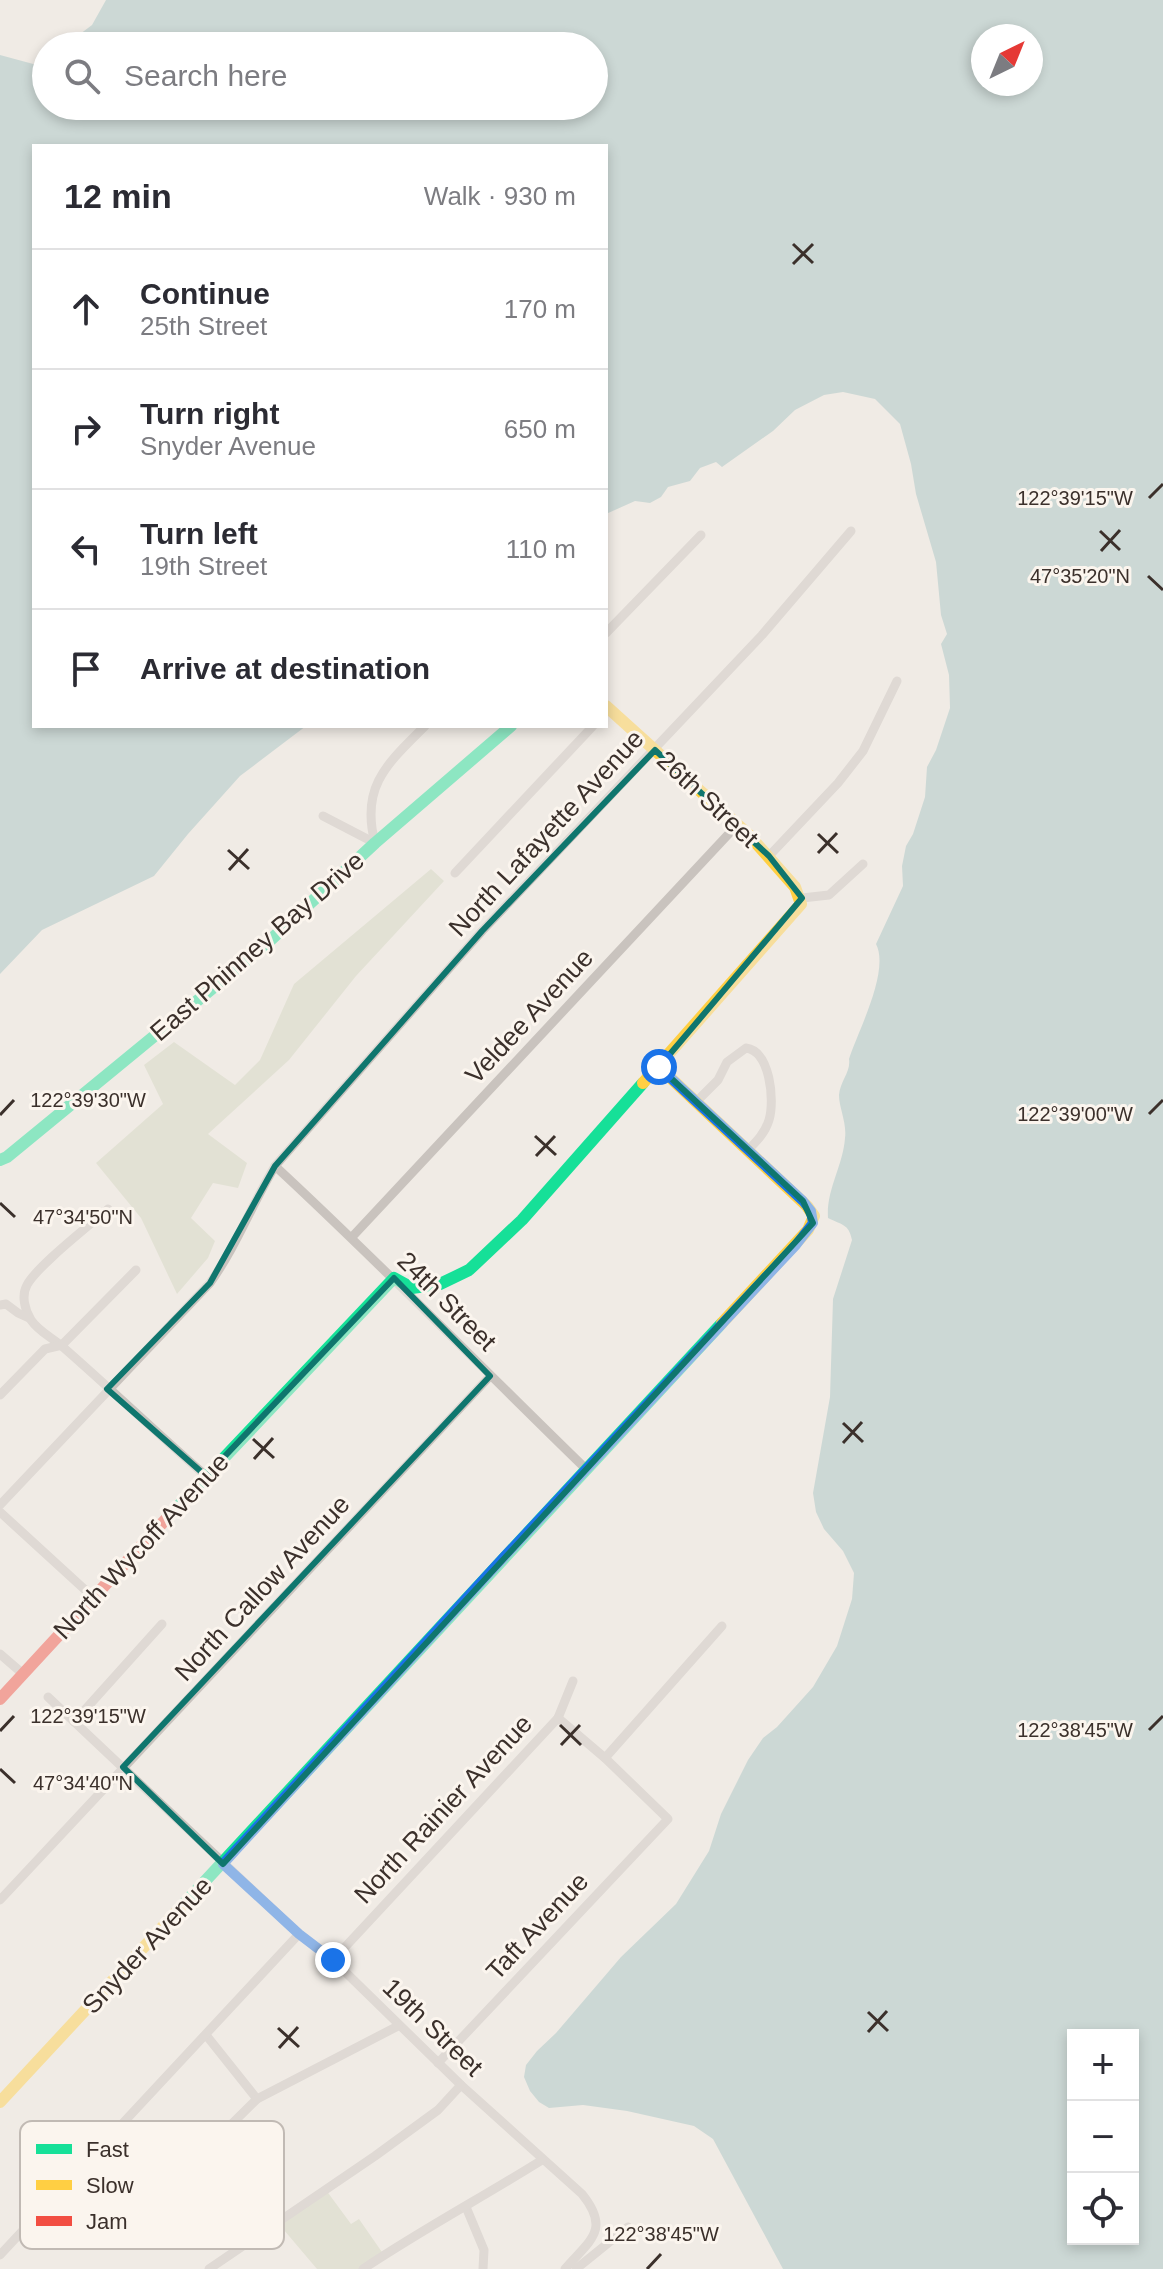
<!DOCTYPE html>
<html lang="en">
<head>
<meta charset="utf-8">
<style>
	:root { --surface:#fff; --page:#f7f7f7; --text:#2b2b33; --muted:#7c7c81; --line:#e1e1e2 }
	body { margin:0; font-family:Arial,sans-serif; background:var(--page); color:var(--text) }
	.controls { position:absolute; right:24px; bottom:24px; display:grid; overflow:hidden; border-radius:0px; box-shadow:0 4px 12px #0003 }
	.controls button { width:72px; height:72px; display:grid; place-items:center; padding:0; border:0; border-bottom:2px solid var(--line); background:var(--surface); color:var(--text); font:40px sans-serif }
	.compass { position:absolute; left:971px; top:24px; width:72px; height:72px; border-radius:50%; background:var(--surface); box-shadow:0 4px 12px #0003; rotate:43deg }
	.stop { position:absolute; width:24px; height:24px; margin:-18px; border:6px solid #1a73e8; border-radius:50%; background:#fff }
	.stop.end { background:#1a73e8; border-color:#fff; box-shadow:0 2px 8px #0008 }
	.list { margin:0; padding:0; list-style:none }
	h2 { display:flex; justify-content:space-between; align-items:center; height:104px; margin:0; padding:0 32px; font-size:34px }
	h2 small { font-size:26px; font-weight:400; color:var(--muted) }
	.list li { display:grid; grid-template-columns:52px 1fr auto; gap:24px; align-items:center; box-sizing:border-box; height:120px; padding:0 32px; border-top:2px solid var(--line) }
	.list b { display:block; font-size:30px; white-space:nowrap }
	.list p { margin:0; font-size:26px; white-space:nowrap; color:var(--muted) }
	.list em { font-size:26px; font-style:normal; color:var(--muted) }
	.icon { flex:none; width:44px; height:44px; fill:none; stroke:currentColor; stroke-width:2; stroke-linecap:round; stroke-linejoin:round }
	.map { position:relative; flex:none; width:1163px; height:2269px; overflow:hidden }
	.search { position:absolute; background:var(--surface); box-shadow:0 4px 12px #0003; left:32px; top:32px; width:576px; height:88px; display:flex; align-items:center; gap:20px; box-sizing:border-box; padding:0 28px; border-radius:44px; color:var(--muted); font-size:30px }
	.panel { position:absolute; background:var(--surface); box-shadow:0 4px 12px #0003; left:32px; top:144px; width:576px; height:584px; border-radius:0px }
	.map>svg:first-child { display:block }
	.green { fill:#d1d6bf }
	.water { fill:#a1c2c1; fill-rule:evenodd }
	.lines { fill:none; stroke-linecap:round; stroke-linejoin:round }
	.street { stroke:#c9c3be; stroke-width:9 }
	.fast { stroke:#16e098; stroke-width:12 }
	.slow { stroke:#ffcf43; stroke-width:12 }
	.jam { stroke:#f24e42; stroke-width:12 }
	.route { stroke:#1a73e8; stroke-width:10 }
	.marked { fill:none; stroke:#0f766e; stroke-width:6; stroke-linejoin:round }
	.ticks { fill:none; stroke:#3b302b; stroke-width:3 }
	.labels { text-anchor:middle; stroke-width:6; stroke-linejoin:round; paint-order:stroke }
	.street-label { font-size:26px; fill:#3b302b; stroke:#fbf5ee }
	.key { fill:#fbf5ee; stroke:#c1bab4; stroke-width:2 }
	.key-label { font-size:22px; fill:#3b302b }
	.ticks-label { font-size:20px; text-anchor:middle; fill:#3b302b; stroke:#fbf5ee; stroke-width:6; stroke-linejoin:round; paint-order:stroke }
</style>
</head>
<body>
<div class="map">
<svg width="1163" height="2269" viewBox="0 0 1163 2269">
	<rect width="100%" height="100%" fill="#f0ebe5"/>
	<g class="green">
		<path d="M431,869l13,12 -88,95 -67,84 -81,74 39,29 -9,25 -25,-5 -22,35 24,23 -7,17 -31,36 -36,-76 -45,-55 67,-59 -19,-39 30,-23 61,43 25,-25 34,-76z"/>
		<path d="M326,2190l25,34 8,-5 25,36 -21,14h-46l-39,-46z"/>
	</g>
	<path class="water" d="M106,0h1057v2269h-380l-70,-130 -19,-13 -67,-15 -44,-6 -34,3 -10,-6 -9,-11 -6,-14 2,-12 11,-14 19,-18 65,-76 55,-53 33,-53 12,-37 27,-54 15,-22 14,-11 36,-40 24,-41 15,-47 2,-26 -11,-22 -19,-22 -8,-17 -3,-19 17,-96 3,-98 19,-59c-3,-16 -10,-15 -24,-22 -2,-28 15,-52 17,-80 2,-15 -6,-30 -6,-43 1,-14 12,-23 10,-36 9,-28 41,-88 27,-115l27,-58 -1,-20 4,-20 7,-12 12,-37 2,-30 9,-17 14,-42 -1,-33 -8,-31 6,-10 -6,-19 -5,-53 -20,-68 -5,-30 -11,-40 -25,-25 -32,-7 -19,3 -29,15 -22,21 -51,36 -6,-5 -16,6 -10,13 -22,6 -7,10 -11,6 -15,-2 -29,13v-368h-572v580h272l-66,50 -52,58 -34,42 -112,54 -42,44v-919l37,10 9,-6v47h548v-60h-530l28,-21zM983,36h48v48h-48zM1073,2035h60v204h-60z"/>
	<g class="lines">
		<g class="street">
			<path d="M606,633l95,-98"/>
			<path d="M323,816l52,27"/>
			<path d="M375,843c-15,-57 13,-80 50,-117"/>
			<path d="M769,856l69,-73 25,-32 34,-70"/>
			<path d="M455,873l138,-147"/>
			<path d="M802,898l27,-3 34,-31"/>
			<path d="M696,1102l22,-22 9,-18 19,-14c24,3 29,52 23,72 -4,13 -12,21 -22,31"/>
			<path d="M275,1166c106,98 207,202 311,303"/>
			<path d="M108,1209c-18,16 -71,57 -81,76 -6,11 -2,25 4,35 8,12 22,18 33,28 48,42 94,86 142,128"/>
			<path d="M352,1237l385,-412"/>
			<path d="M0,1305l6,-1 12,9 11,5"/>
			<path d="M0,1395l45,-46 17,-4 74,-75"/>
			<path d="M0,1505l210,-222c27,-38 41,-77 65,-117l207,-235 280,-296 89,-104"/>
			<path d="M0,1512l94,86"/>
			<path d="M0,1654l22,19"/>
			<path d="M48,1697l251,237 34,26 128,125 121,109c29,36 8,46 -17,75"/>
			<path d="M74,1722l88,-98"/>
			<path d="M605,1758l117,-132"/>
			<path d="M0,1900l490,-524"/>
			<path d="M333,1960l225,-242 15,-37"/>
			<path d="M206,2035l51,64"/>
			<path d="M438,2063l230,-244 -63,-61 -47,-40"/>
			<path d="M64,2187l45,35h31l17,-17 12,-19 88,-87 141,-73"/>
			<path d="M466,2207l18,43 -1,19"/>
			<path d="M0,2255l299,-321"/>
			<path d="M209,2269l166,-113 63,-46 23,-25"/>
			<path d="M363,2269c58,-39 120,-72 179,-109"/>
			<path d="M576,2269l52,-42"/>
		</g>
		<g class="fast">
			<path d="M0,1160l7,-3 257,-211 111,-103 136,-117"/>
			<path d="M167,1518l227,-240 18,10 28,-4 29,-14 53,-50 121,-137"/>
			<path d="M182,1906l540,-583"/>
		</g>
		<g class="slow">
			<path d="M606,706l143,129 46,52 6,17 -158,179"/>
			<path d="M659,1067l148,139 7,10 -6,14 -86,93"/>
			<path d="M0,2102l182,-196"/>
		</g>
		<path class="jam" d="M0,1699l167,-181"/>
	</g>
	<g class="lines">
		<path class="route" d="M333,1960l-34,-26 -76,-70 281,-307 292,-312 17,-22 -2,-12 -8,-10 -144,-134"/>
	</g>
	<path d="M0 0H1163V2269H0ZM655,750l114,106 33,42 -143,169 144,134 10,22 -590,641 -100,-97 367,-391 -96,-98 -188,198 -99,-87 103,-106 65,-117 207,-235z" fill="#f0ebe5" fill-opacity=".55" fill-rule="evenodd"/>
	<path class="marked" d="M655,750l114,106 33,42 -143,169 144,134 10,22 -590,641 -100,-97 367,-391 -96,-98 -188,198 -99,-87 103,-106 65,-117 207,-235z"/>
	<path class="ticks" d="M793,244l20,19M793,264l20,-20M1149,498l14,-14M1100,531l20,19M1101,551l19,-21M1148,576l15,14M818,834l20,19M228,850l21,19M818,853l19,-20M229,870l19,-21M1149,1114l14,-14M0,1115l14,-15M535,1136l21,19M536,1156l19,-20M0,1203l15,14M843,1423l20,19M253,1439l21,19M843,1443l19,-21M254,1459l19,-21M560,1725l21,20M1149,1730l14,-14M0,1731l14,-15M561,1745l19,-20M0,1769l15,14M868,2012l20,19M278,2028l21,19M868,2032l19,-21M279,2048l19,-21M647,2269l14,-15"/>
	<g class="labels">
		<g class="street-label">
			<text transform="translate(708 799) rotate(43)" y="9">26th Street</text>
			<text transform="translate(546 833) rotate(-47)" y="9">North Lafayette Avenue</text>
			<text transform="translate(257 946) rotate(-41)" y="9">East Phinney Bay Drive</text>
			<text transform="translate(529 1016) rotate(-47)" y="9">Veldee Avenue</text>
			<text transform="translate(447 1301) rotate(45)" y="9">24th Street</text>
			<text transform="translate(141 1546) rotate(-47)" y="9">North Wycoff Avenue</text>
			<text transform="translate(262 1588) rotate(-47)" y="9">North Callow Avenue</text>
			<text transform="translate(443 1809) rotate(-47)" y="9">North Rainier Avenue</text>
			<text transform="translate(537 1926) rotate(-47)" y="9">Taft Avenue</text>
			<text transform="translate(147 1945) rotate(-47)" y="9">Snyder Avenue</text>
			<text transform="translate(433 2027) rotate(44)" y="9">19th Street</text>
		</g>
	</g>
	<rect x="20" y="2121" width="264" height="128" rx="12" class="key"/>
	<rect x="36" y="2144" width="36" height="10" fill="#16e098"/>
	<rect x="36" y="2180" width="36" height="10" fill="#ffcf43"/>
	<rect x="36" y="2216" width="36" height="10" fill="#f24e42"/>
	<g class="key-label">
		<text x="86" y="2157">Fast</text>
		<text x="86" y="2193">Slow</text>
		<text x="86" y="2229">Jam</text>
	</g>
	<g class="ticks-label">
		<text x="1075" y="505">122°39'15"W</text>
		<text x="1080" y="583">47°35'20"N</text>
		<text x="88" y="1107">122°39'30"W</text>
		<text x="1075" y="1121">122°39'00"W</text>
		<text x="83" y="1224">47°34'50"N</text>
		<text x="88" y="1723">122°39'15"W</text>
		<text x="1075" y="1737">122°38'45"W</text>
		<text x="83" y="1790">47°34'40"N</text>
		<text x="661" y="2241">122°38'45"W</text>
	</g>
</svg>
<div class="controls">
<button>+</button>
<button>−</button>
<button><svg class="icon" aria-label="locate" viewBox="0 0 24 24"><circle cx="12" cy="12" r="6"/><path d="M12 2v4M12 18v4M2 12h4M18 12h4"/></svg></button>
</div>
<svg class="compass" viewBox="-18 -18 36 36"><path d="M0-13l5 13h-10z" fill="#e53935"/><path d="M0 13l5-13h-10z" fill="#7c7c81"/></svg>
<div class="stop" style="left:659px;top:1067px"></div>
<div class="stop end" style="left:333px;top:1960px"></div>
<div class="search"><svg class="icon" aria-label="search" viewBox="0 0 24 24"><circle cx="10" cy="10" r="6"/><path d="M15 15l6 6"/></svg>Search here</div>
<section class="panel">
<h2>12 min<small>Walk · 930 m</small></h2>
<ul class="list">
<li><svg class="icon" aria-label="ahead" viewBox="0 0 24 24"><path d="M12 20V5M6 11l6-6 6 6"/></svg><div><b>Continue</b><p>25th Street</p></div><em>170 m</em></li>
<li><svg class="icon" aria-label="right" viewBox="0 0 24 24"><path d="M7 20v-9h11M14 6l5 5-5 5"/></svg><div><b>Turn right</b><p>Snyder Avenue</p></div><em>650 m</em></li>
<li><svg class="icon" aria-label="left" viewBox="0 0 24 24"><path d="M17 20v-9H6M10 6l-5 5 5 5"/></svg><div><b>Turn left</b><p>19th Street</p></div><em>110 m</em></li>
<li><svg class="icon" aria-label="arrive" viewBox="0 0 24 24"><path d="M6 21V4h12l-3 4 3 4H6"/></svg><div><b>Arrive at destination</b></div></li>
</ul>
</section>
</div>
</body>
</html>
